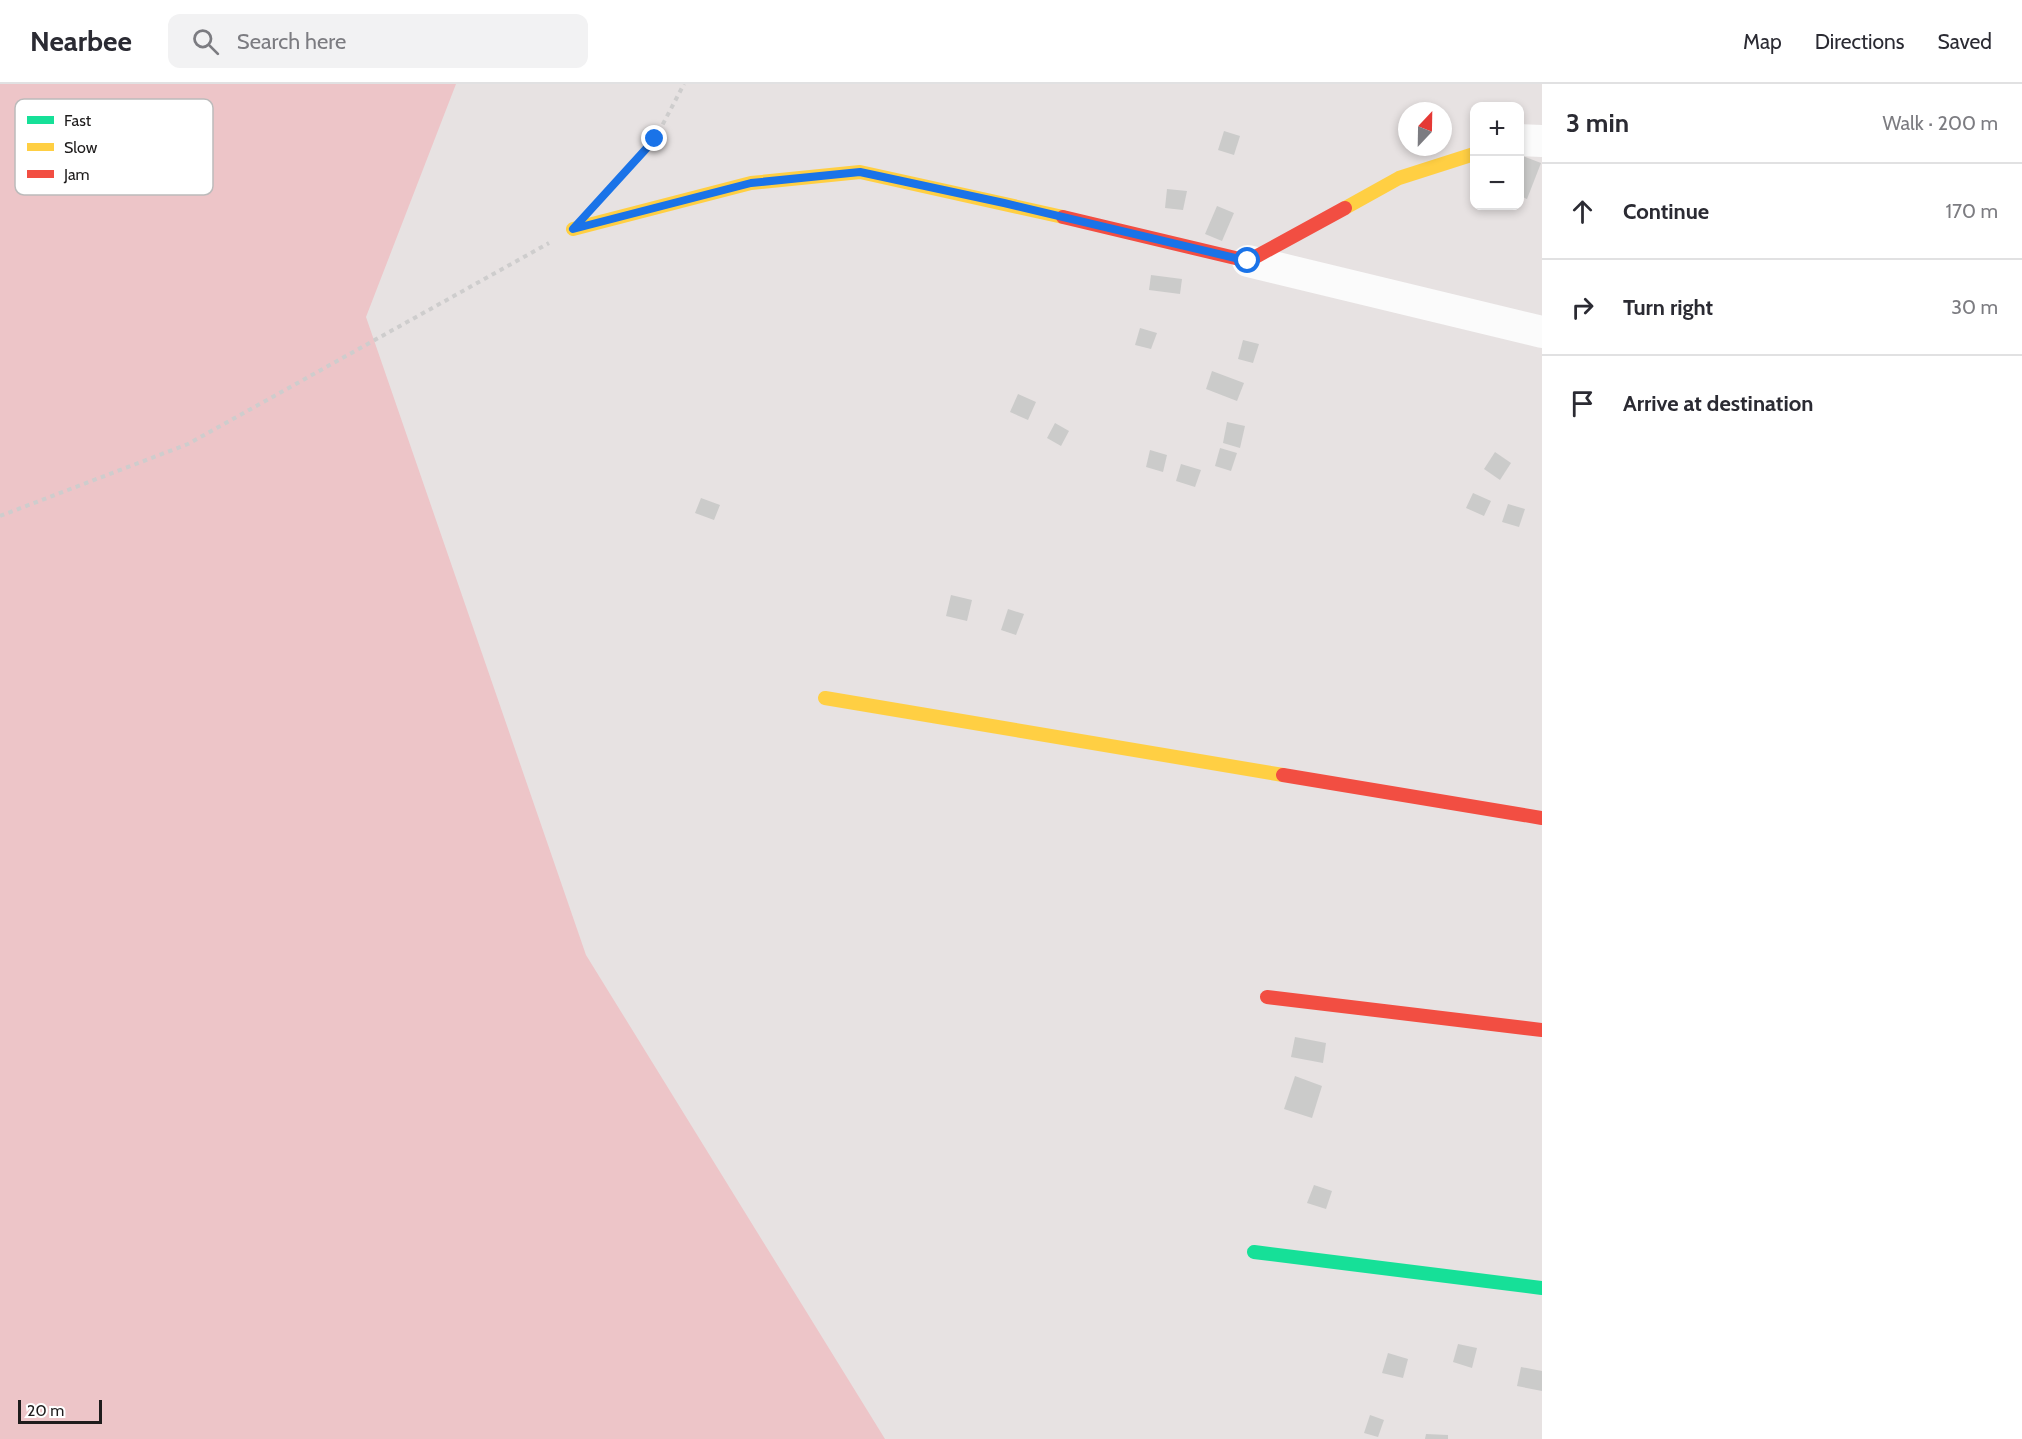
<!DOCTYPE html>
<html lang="en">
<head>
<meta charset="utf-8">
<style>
	:root { --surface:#fff; --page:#f2f2f3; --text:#2b2b33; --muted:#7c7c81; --line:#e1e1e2 }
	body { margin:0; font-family:Cabin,sans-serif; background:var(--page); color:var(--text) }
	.controls { position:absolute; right:18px; top:18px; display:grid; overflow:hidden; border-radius:12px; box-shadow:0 3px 9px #0003 }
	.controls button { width:54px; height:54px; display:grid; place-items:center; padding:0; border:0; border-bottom:2px solid var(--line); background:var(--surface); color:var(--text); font:30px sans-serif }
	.compass { position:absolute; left:1398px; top:18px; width:54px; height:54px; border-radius:50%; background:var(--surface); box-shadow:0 3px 9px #0003; rotate:22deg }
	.scale { position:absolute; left:18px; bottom:15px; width:84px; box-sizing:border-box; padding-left:6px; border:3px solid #1e1c1c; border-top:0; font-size:16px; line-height:21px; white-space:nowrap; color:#1e1c1c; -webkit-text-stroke:4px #fff; paint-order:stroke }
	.stop { position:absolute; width:18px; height:18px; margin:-14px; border:4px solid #1a73e8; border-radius:50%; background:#fff }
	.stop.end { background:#1a73e8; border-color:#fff; box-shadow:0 2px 6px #0008 }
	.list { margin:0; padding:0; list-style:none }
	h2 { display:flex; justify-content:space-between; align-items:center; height:78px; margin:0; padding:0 24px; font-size:26px }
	h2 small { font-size:20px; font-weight:400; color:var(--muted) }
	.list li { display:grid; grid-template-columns:39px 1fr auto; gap:18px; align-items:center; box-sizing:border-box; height:96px; padding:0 24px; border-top:2px solid var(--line) }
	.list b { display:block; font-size:22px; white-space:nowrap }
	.list em { font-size:20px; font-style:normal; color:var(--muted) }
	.icon { flex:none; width:33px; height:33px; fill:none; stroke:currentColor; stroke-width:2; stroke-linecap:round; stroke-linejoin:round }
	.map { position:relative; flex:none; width:1542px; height:1355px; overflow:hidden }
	header { display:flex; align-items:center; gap:36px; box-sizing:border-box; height:84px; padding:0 30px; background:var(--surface); border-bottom:2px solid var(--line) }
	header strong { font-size:28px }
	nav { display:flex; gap:33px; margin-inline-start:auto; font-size:21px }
	.search { width:420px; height:54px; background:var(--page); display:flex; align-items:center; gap:15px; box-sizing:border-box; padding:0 21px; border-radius:12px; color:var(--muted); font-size:22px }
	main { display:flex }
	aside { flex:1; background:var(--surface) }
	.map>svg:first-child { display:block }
	.green { fill:#edc5c8 }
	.building { fill:#cbcbca }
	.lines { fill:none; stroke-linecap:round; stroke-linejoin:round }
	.path { stroke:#cecdcd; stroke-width:4; stroke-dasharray:4.5 4.5; stroke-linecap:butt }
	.street { stroke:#fbfbfb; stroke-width:32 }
	.fast { stroke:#16e098; stroke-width:14 }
	.slow { stroke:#ffcf43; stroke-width:14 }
	.jam { stroke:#f24e42; stroke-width:14 }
	.route { stroke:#1a73e8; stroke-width:8 }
	.key { fill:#fff; stroke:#bcbbbb; stroke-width:1.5 }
	.key-label { font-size:16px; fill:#1e1c1c }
</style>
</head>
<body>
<header>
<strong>Nearbee</strong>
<div class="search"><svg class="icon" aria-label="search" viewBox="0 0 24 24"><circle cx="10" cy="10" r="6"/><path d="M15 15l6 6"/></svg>Search here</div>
<nav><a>Map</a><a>Directions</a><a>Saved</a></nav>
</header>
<main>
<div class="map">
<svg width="1542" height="1355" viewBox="0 0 1542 1355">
	<rect width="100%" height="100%" fill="#e7e2e2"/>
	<path class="green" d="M0,0h456l-90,233 220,638 299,484h-885z"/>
	<g class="building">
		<path d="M1224,47l16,5 -6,19 -16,-5z"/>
		<path d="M1520,71l21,8 -14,36 -7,-3z"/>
		<path d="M1167,105l20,2 -4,19 -18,-2z"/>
		<path d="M1217,122l17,7 -12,28 -17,-7z"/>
		<path d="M1151,191l31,4 -2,15 -31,-4z"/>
		<path d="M1140,244l17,5 -6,16 -16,-4z"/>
		<path d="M1243,256l16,4 -6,19 -15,-4z"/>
		<path d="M1212,287l32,12 -7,18 -31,-12z"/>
		<path d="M1018,310l18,8 -8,18 -18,-8z"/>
		<path d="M1227,338l18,4 -5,22 -17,-5z"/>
		<path d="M1055,339l14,8 -8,15 -14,-8z"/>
		<path d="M1220,364l17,5 -6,18 -16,-5z"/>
		<path d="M1150,366l17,5 -4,17 -17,-5z"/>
		<path d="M1495,368l16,11 -11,17 -16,-11z"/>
		<path d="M1181,380l20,6 -6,17 -19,-6z"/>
		<path d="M1473,409l18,8 -7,15 -18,-8z"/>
		<path d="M701,414l19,7 -6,15 -19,-7z"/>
		<path d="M1508,420l17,5 -6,18 -17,-5z"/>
		<path d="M951,511l21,5 -5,21 -21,-5z"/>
		<path d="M1008,525l16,5 -8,21 -15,-5z"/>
		<path d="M1295,953l31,6 -3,20 -32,-6z"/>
		<path d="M1295,992l27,10 -10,32 -28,-9z"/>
		<path d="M1314,1101l18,6 -6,18 -19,-6z"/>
		<path d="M1458,1260l19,4 -5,20 -19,-6z"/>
		<path d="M1388,1269l20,6 -5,19 -21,-5z"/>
		<path d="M1521,1283l21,4v20l-25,-5z"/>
		<path d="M1370,1331l14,5 -6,17 -14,-4z"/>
		<path d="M1426,1350l22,1v4h-23z"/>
	</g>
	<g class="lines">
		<g class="path">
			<path d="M612,103l43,-48 29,-55"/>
			<path d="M0,432l188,-72 361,-201"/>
		</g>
		<g class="street">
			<path d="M1520,56l22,1"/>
			<path d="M1248,177l294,71"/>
		</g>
		<path class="fast" d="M1254,1168l288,36"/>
		<g class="slow">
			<path d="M1345,124l54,-30 75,-24"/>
			<path d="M573,145l178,-46 109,-11 203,45"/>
			<path d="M825,614l458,77"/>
		</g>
		<g class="jam">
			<path d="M1063,133l185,44 97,-53"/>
			<path d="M1283,691l259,43"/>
			<path d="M1267,913l275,33"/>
		</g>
	</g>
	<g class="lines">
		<path class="route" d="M655,55l-82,90 178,-46 109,-11 144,31 244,58"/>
	</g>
	<rect x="15" y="15" width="198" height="96" rx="9" class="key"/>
	<rect x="27" y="32" width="27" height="8" fill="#16e098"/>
	<rect x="27" y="59" width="27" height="8" fill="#ffcf43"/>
	<rect x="27" y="86" width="27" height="8" fill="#f24e42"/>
	<g class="key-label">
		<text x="64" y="42">Fast</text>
		<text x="64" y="69">Slow</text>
		<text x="64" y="96">Jam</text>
	</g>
</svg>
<div class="controls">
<button>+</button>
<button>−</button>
</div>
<svg class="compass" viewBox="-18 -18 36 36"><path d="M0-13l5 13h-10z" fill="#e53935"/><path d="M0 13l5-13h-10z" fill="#7c7c81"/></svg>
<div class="scale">20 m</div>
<div class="stop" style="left:1248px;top:177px"></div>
<div class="stop end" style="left:655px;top:55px"></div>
</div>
<aside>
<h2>3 min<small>Walk · 200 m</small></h2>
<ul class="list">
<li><svg class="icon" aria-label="ahead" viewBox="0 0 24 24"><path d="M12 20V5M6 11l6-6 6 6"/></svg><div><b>Continue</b></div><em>170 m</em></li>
<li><svg class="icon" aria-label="right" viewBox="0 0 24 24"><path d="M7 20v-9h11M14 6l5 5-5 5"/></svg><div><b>Turn right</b></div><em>30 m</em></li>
<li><svg class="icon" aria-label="arrive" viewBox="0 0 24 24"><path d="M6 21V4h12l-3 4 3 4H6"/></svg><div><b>Arrive at destination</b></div></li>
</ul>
</aside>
</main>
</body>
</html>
